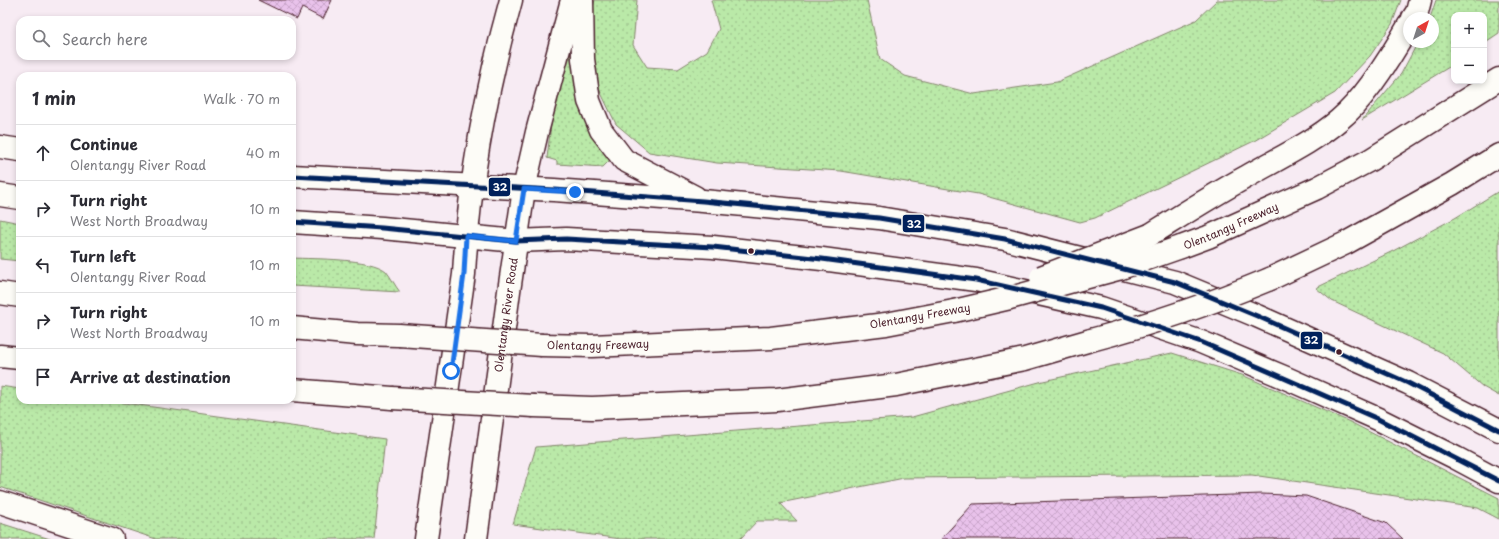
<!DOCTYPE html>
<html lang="en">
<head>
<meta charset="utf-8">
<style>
	:root { --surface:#fff; --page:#f7f7f7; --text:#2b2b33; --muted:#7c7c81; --line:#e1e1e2 }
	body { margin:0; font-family:"Playpen Sans",sans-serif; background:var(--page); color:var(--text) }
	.controls { position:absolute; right:12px; top:12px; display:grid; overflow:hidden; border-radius:8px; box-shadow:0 2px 6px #0003 }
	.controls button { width:36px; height:36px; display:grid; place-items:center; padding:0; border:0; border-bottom:1px solid var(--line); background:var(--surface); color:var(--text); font:20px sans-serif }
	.compass { position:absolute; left:1403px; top:12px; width:36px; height:36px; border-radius:50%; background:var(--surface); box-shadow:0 2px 6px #0003; rotate:39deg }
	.stop { position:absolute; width:12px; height:12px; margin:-9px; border:3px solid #1a73e8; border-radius:50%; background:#fff }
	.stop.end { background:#1a73e8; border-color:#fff; box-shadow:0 1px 4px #0008 }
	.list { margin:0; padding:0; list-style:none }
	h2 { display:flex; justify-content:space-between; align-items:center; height:52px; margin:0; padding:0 16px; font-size:17px }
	h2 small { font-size:13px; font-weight:400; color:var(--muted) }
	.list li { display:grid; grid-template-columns:26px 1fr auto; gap:12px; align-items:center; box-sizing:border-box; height:56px; padding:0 16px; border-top:1px solid var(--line) }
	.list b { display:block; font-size:15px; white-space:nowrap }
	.list p { margin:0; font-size:13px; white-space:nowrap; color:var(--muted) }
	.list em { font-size:13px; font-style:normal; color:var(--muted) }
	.icon { flex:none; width:22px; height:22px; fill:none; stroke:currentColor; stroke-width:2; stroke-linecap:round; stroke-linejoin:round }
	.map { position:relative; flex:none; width:1499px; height:539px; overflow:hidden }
	.search { position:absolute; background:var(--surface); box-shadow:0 2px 6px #0003; left:16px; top:16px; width:280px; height:44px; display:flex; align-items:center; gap:10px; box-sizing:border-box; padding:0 14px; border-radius:12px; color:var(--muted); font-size:15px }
	.panel { position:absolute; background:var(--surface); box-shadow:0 2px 6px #0003; left:16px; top:72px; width:280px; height:332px; border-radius:12px }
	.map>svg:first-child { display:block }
	.green { fill:url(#green-dots); stroke:#82846a }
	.building { fill:url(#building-cross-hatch); stroke:#4a1f2b }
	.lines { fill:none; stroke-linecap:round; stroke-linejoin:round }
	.secondary-casing { stroke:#4a1f2b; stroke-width:25 }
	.motorway-casing { stroke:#4a1f2b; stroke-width:25 }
	.secondary { stroke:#fdfcf7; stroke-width:22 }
	.motorway { stroke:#fdfcf7; stroke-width:22 }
	.motorway-bridge-casing { stroke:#4a1f2b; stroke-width:25; stroke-linecap:butt }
	.motorway-bridge { stroke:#fdfcf7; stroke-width:22 }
	.bus-1-casing { stroke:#fdfcf7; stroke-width:8 }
	.bus-1 { stroke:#00205b; stroke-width:5 }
	.route { stroke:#1a73e8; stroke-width:5 }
	.bus-dot { fill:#4a1f2b; stroke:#fdfcf7; stroke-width:1.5 }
	.labels { text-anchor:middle; stroke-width:4; stroke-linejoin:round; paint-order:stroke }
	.street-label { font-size:11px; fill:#4a1f2b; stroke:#fdfcf7 }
	.line-badge { stroke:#fdfcf7; stroke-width:1.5 }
	.badge-label { font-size:11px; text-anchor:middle; font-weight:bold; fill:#fff }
</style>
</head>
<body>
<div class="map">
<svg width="1499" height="539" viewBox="0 0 1499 539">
	<defs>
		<pattern id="green-dots" width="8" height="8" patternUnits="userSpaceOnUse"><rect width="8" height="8" fill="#bae9a8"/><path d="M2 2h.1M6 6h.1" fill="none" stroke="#a1c791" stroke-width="1.8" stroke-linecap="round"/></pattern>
		<pattern id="building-cross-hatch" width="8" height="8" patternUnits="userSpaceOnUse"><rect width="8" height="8" fill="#e9c2eb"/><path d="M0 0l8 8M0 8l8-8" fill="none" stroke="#c9a6ca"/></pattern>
	</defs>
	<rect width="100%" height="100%" fill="#f7ebf3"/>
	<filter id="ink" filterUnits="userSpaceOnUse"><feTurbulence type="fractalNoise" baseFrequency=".025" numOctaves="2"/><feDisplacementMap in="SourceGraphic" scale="8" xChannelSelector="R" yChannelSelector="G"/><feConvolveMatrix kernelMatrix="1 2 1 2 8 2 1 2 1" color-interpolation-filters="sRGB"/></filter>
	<g filter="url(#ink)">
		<g class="green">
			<path d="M595,0h42l-4,45 14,22 31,2 29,-18 12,-22 -8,-29h156l13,59 25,17 69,18 83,-12 139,-62 21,-20h184l-9,24 -22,32 -35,37 -81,48 -159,77 -15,4 -102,-28 -137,-23 -124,-8 -68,-11 -33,-28 -16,-33 -9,-40 2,-44z"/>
			<path d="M1436,0h63v33l-15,10v-28h-30v49l-92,56 39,-46 17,-32h15v-24h-3z"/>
			<path d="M573,33c-2,44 10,92 37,127l-7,7 -46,-3v-3l-10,-3 4,-34z"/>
			<path d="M1499,191v205l-16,-9 -40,-34 -111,-52 -16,-13 77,-37 62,-33z"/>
			<path d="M0,219l20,4v38l-20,-2z"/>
			<path d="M292,258c21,1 79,0 94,13 5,6 9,15 14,21l-108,-6z"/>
			<path d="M1172,353l70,22 108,47 149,76v21l-21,-11 -226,-33 -348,3 -124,25 17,18h-40l-17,18h-119l-108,-15 23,-77 376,-30 131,-36z"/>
			<path d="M0,386l20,3v11h82l283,39 -11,100h-218l-156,-52z"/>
			<path d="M0,523l50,16h-50z"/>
		</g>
		<g class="building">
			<path d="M258,0h74l-9,19 -21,-11 -5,11z"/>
			<path d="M1262,494l44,2 80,27 17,16h-462l32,-35z"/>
		</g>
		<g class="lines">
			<defs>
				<g id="secondary">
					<path d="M582,0l1,59 6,42 12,29 23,30 71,37"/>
					<path d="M0,147l20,3"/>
					<path d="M292,176l262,14 149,11 176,17 126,21 170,43 82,34 151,67 91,47"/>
					<path d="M0,195l20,3"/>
					<path d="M292,222l90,6 134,13 50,-2 147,8 109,12 154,21 125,28 100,34 85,36 92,41 78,39 43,23"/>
					<path d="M426,539l38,-265c5,-93 22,-184 47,-274"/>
					<path id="s1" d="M476,539l33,-248 15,-102 13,-57 35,-132"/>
				</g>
				<g id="motorway">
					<path d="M1413,18l4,-6 3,-12"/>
					<path d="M1150,235c32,-20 63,-40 96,-58 31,-18 66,-34 93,-57 27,-22 53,-65 70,-95"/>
					<path id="s2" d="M1181,247l27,-10 109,-49 53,-28 129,-81"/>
					<path d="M1270,279l76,-36 106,-59 47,-29"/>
					<path d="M0,293l20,3"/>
					<path d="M292,328l65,6 42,1"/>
					<path id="s3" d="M542,345l50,1 179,-8 115,-14 68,-13"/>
					<path d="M0,356l20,2"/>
					<path d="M292,390l100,8"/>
					<path d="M534,406l58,2 185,-8 119,-15 129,-26 66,-19"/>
					<path d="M0,502l112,37"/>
				</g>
			</defs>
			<use href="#secondary" class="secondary-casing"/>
			<use href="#motorway" class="motorway-casing"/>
			<use href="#secondary" class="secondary"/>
			<use href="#motorway" class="motorway"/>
			<defs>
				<g id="motorway-bridge">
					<path d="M1041,277l109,-42"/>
					<path d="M954,311l56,-13 108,-29 63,-22"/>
					<path d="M399,335l143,10"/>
					<path d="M1091,340c61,-16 121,-37 179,-61"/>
					<path d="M392,398l142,8"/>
				</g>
			</defs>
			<use href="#motorway-bridge" class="motorway-bridge-casing"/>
			<use href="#motorway-bridge" class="motorway-bridge"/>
			<defs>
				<g id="bus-1">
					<path d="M292,176l262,14 149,11 176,17 126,21 170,43 82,34 151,67 91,47"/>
					<path d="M292,222l90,6 134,13 50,-2 147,8 109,12 154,21 125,28 100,34 177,77 121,62"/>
				</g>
			</defs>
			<use href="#bus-1" class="bus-1-casing"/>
			<use href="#bus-1" class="bus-1"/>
		</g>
	</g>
	<g class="lines" filter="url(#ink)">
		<path class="route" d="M451,371l13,-97 2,-38 50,5 8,-52 51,3"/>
	</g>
	<g class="bus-dot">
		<circle cx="751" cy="251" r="3.5"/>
		<circle cx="1339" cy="352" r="3.5"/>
	</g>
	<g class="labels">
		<g class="street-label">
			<text dy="4" stroke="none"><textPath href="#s2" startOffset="54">Olentangy Freeway</textPath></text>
			<text dy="4" stroke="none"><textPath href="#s1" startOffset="226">Olentangy River Road</textPath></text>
			<text transform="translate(920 316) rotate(-10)" y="4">Olentangy Freeway</text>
			<text dy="4" stroke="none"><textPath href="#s3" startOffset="56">Olentangy Freeway</textPath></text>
		</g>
	</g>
	<g class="line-badge">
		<rect x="488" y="177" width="23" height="20" rx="4" fill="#00205b"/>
		<rect x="902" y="214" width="23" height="19" rx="4" fill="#00205b"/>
		<rect x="1300" y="331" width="23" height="19" rx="4" fill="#00205b"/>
	</g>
	<g class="badge-label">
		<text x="500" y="191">32</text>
		<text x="914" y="228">32</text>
		<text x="1311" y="344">32</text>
	</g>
</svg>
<div class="controls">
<button>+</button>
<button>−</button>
</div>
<svg class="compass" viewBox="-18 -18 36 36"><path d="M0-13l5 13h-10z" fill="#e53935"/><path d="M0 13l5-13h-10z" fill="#7c7c81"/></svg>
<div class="stop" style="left:451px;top:371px"></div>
<div class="stop end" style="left:575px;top:192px"></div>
<div class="search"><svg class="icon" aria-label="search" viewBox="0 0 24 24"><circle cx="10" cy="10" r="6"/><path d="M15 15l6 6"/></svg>Search here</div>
<section class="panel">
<h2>1 min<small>Walk · 70 m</small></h2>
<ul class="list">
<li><svg class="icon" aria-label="ahead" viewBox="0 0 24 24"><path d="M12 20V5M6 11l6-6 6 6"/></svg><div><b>Continue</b><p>Olentangy River Road</p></div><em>40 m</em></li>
<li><svg class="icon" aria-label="right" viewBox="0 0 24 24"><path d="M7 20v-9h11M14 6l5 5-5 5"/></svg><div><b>Turn right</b><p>West North Broadway</p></div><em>10 m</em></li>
<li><svg class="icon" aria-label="left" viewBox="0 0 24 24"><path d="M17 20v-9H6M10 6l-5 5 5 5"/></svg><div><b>Turn left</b><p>Olentangy River Road</p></div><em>10 m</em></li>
<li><svg class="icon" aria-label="right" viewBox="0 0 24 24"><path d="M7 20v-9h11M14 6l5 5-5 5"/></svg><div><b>Turn right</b><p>West North Broadway</p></div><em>10 m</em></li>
<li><svg class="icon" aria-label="arrive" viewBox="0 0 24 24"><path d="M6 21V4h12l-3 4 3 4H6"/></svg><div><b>Arrive at destination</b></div></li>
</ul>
</section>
</div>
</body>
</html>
